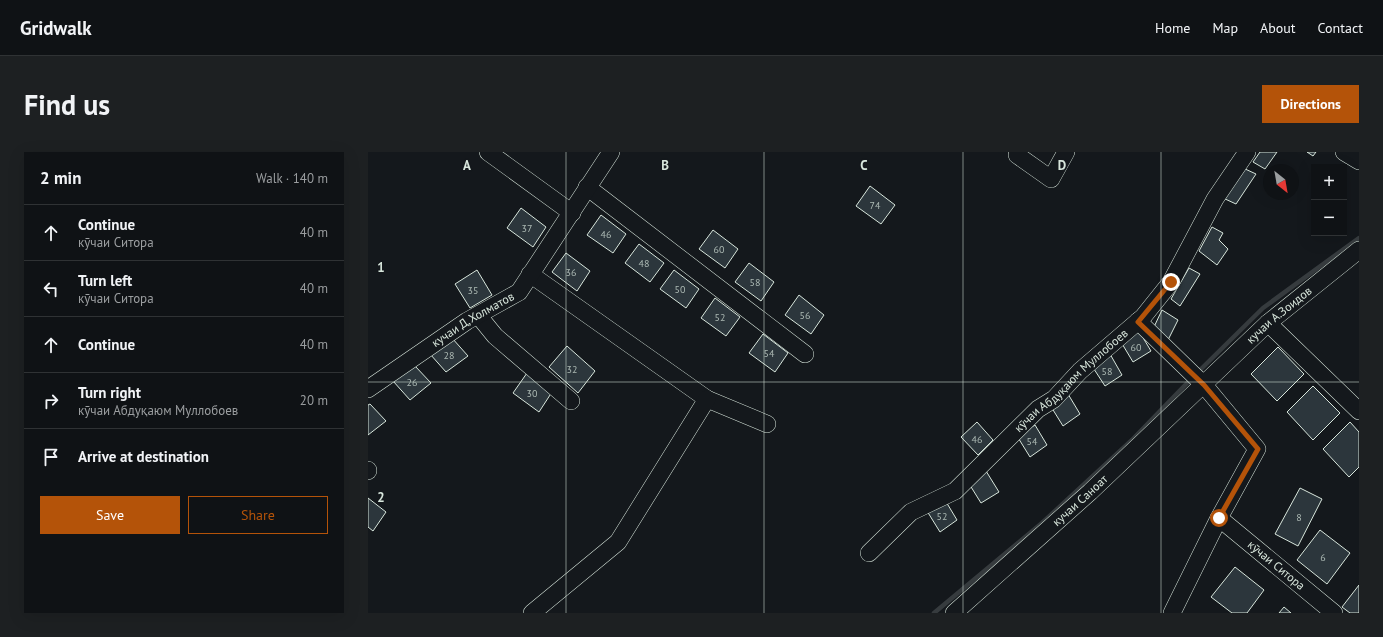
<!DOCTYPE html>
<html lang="en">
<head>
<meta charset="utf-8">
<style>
	:root { --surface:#0f1215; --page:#1d2022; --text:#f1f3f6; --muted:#9b9ea0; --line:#2f3234; --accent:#b45309 }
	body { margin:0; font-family:"PT Sans",sans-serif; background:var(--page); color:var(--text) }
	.controls { position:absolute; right:12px; top:12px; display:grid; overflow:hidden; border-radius:0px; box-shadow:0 4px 16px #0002 }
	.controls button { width:36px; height:36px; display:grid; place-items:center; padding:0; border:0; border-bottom:1px solid var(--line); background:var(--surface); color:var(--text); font:20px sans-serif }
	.compass { position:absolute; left:895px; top:12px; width:36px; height:36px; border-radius:50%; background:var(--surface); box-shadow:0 4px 16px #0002; rotate:149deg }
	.stop { position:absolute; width:12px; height:12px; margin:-9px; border:3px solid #b45309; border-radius:50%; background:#fff }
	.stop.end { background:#b45309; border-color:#fff; box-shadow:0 1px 4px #0008 }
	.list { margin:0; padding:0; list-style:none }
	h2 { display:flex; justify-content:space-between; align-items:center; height:52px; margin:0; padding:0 16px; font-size:17px }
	h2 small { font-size:13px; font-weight:400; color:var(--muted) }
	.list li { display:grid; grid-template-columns:26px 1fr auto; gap:12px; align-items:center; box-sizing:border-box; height:56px; padding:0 16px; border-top:1px solid var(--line) }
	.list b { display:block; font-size:15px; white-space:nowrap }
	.list p { margin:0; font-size:13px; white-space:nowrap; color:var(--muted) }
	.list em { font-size:13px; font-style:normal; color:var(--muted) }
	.actions { display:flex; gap:8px; padding:12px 16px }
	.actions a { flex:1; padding:9px 0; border:1px solid var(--accent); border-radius:0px; text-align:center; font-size:14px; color:var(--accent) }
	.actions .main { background:var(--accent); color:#fff }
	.icon { flex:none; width:22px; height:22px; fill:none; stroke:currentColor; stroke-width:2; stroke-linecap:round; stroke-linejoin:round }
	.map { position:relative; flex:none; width:991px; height:461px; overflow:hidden; border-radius:0px }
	header { display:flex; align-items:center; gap:24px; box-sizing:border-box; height:56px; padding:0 20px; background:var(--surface); border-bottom:1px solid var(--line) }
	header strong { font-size:19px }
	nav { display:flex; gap:22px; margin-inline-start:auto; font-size:14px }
	.intro { display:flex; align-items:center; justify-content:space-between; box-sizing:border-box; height:96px; padding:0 24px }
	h1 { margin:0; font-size:28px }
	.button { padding:10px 18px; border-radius:0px; background:var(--accent); color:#fff; font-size:14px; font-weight:700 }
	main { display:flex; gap:24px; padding:0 24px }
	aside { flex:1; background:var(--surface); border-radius:0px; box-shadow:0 4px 16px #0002 }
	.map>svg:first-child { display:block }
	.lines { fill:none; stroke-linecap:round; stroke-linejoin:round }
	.stream { stroke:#363b3e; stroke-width:4.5 }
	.building { fill:#2c363c; stroke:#d8e6dc }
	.minor-casing { stroke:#d8e6dc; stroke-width:18 }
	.minor { stroke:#14181c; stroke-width:17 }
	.route { stroke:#b45309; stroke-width:5 }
	.grid { fill:none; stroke:#d8e6dc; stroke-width:1; stroke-opacity:0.55 }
	.labels { text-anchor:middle; stroke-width:3; stroke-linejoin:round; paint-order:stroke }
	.number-label { font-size:10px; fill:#adbab4 }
	.street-label { font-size:12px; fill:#d8e6dc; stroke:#14181c }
	.grid-label { font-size:13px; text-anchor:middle; font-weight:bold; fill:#d8e6dc; stroke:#14181c; stroke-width:3; stroke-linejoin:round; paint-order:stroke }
</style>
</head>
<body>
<header>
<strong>Gridwalk</strong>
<nav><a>Home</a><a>Map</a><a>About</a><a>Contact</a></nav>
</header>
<div class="intro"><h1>Find us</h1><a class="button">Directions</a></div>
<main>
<aside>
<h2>2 min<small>Walk · 140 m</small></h2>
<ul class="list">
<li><svg class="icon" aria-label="ahead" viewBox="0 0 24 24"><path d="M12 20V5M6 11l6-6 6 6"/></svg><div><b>Continue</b><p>кӯчаи Ситора</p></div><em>40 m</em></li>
<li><svg class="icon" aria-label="left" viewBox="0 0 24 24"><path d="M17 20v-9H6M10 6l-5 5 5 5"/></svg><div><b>Turn left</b><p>кӯчаи Ситора</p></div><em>40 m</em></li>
<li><svg class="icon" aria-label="ahead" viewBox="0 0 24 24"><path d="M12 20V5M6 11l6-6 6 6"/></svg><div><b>Continue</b></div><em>40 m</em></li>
<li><svg class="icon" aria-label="right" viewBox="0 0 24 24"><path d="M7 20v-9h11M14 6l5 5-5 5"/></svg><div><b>Turn right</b><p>кӯчаи Абдуқаюм Муллобоев</p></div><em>20 m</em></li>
<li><svg class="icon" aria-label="arrive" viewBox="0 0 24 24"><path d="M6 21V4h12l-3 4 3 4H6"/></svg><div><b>Arrive at destination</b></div></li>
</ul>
<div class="actions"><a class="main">Save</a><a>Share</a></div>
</aside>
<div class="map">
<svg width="991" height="461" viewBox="0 0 991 461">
	<rect width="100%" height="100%" fill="#14181c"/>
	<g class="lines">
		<g class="stream">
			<path d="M829,221l66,-65 96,-70"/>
			<path d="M566,461l108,-90 90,-83 59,-61"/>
		</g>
	</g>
	<g class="building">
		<path d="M892,0h17l-12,17 -12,-7z"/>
		<path d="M939,0h9l-3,4z"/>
		<path d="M875,16l13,6 -20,30 -13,-6z"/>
		<path d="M502,34l25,19 -14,19 -25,-18z"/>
		<path d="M153,56l25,19 -13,20 -26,-19z"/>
		<path d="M233,63l25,19 -13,19 -26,-18z"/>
		<path d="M844,75l11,6 -4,7 9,9 -11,16 -18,-14z"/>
		<path d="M345,78l25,19 -13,19 -26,-19z"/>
		<path d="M271,92l25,19 -14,19 -25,-19z"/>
		<path d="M198,101l24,18 -13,20 -25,-19z"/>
		<path d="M381,111l25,19 -13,19 -26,-19z"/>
		<path d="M821,116l11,6 -20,32 -9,-7z"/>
		<path d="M109,118l15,25 -22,13 -15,-24z"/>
		<path d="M306,118l25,19 -13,19 -26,-19z"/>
		<path d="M431,143l25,20 -13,19 -26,-19z"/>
		<path d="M347,146l25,19 -14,19 -25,-18z"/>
		<path d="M794,158l16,10 -10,20 -15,-11z"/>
		<path d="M771,179l12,20 -18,11 -12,-20z"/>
		<path d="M395,182l25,19 -13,19 -26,-19z"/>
		<path d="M84,186l16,18 -22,16 -16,-18z"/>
		<path d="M199,194l28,25 -17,22 -29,-26z"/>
		<path d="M910,195l26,27 -27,27 -26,-27z"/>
		<path d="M742,202l12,21 -17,11 -13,-20z"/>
		<path d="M47,214l16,17 -21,17 -17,-19z"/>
		<path d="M159,221l25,19 -13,20 -26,-19z"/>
		<path d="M945,234l27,27 -27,27 -26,-28z"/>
		<path d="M700,242l12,20 -17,12 -13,-21z"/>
		<path d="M2,252l16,17 -18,14v-30z"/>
		<path d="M609,270l16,18 -15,15 -17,-18z"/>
		<path d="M982,270l9,10v35l-10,10 -26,-28z"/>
		<path d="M667,273l12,20 -17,12 -13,-21z"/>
		<path d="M618,319l13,21 -18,11 -13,-21z"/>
		<path d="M932,336l22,11 -24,47 -23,-12z"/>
		<path d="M0,346l18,14 -13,19 -5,-4z"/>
		<path d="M577,348l12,20 -17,12 -13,-21z"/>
		<path d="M952,378l30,23 -23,31 -30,-24z"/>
		<path d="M867,415l29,23 -17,23h-15l-21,-16z"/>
		<path d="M991,433v28h-9l-8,-6z"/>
		<path d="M916,455l7,6h-12z"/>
	</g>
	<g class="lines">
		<defs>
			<g id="minor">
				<path d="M120,0l84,61"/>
				<path d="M976,0l15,9"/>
				<path d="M649,3l34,24 15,-27"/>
				<path d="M219,35l218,167"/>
				<path d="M162,122l177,125 60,25"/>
				<path d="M110,163l17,21 76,65"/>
				<path id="s1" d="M770,169l66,64 53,64 -38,69 115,95"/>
				<path d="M900,171l91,88"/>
				<path id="s2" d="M0,237l99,-68 52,-29 92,-140"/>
				<path d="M0,318v1"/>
				<path id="s3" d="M501,401l42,-41 44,-21 83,-82 16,-10 26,-28 63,-54 28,-35 44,-83 32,-47"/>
				<path d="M164,461l86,-71 89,-143"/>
				<path id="s4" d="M586,461l136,-121 178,-169 91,-73"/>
				<path d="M804,461l47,-95"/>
			</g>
		</defs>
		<use href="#minor" class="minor-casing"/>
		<use href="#minor" class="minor"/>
	</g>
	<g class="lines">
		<path class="route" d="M803,130l-33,40 66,63 54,64 -39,69"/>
	</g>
	<path class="grid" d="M198,0v461M396,0v461M595,0v461M793,0v461M0,230h991"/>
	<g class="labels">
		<g class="number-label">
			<text x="507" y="57">74</text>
			<text x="159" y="80">37</text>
			<text x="238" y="86">46</text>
			<text x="351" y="101">60</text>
			<text x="276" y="115">48</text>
			<text x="203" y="124">36</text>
			<text x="387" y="134">58</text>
			<text x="312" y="141">50</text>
			<text x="105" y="142">35</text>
			<text x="437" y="167">56</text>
			<text x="352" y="169">52</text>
			<text x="768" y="199">60</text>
			<text x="401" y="205">54</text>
			<text x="81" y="207">28</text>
			<text x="204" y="221">32</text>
			<text x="739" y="223">58</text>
			<text x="44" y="234">26</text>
			<text x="164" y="245">30</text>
			<text x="609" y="291">46</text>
			<text x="664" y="293">54</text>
			<text x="574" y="368">52</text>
			<text x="931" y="369">8</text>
			<text x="955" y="409">6</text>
		</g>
		<g class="street-label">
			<text dy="4" stroke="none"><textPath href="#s4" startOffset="441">кучаи А.Зоидов</textPath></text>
			<text dy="4" stroke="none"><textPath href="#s2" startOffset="126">кучаи Д,Холматов</textPath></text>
			<text dy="4" stroke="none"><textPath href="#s3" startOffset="268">кӯчаи Абдуқаюм Муллобоев</textPath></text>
			<text dy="4" stroke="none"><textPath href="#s4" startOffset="169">кучаи Саноат</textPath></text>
			<text dy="4" stroke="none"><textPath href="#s1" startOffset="328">кӯчаи Ситора</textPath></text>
		</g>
	</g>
	<g class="grid-label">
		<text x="99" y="18">A</text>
		<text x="297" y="18">B</text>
		<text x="496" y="18">C</text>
		<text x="694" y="18">D</text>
		<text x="13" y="120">1</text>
		<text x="13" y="350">2</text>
	</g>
</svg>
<div class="controls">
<button>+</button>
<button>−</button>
</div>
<svg class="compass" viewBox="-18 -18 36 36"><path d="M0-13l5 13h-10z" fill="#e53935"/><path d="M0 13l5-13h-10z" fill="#9b9ea0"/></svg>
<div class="stop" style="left:851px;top:366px"></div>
<div class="stop end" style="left:803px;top:130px"></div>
</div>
</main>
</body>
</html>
